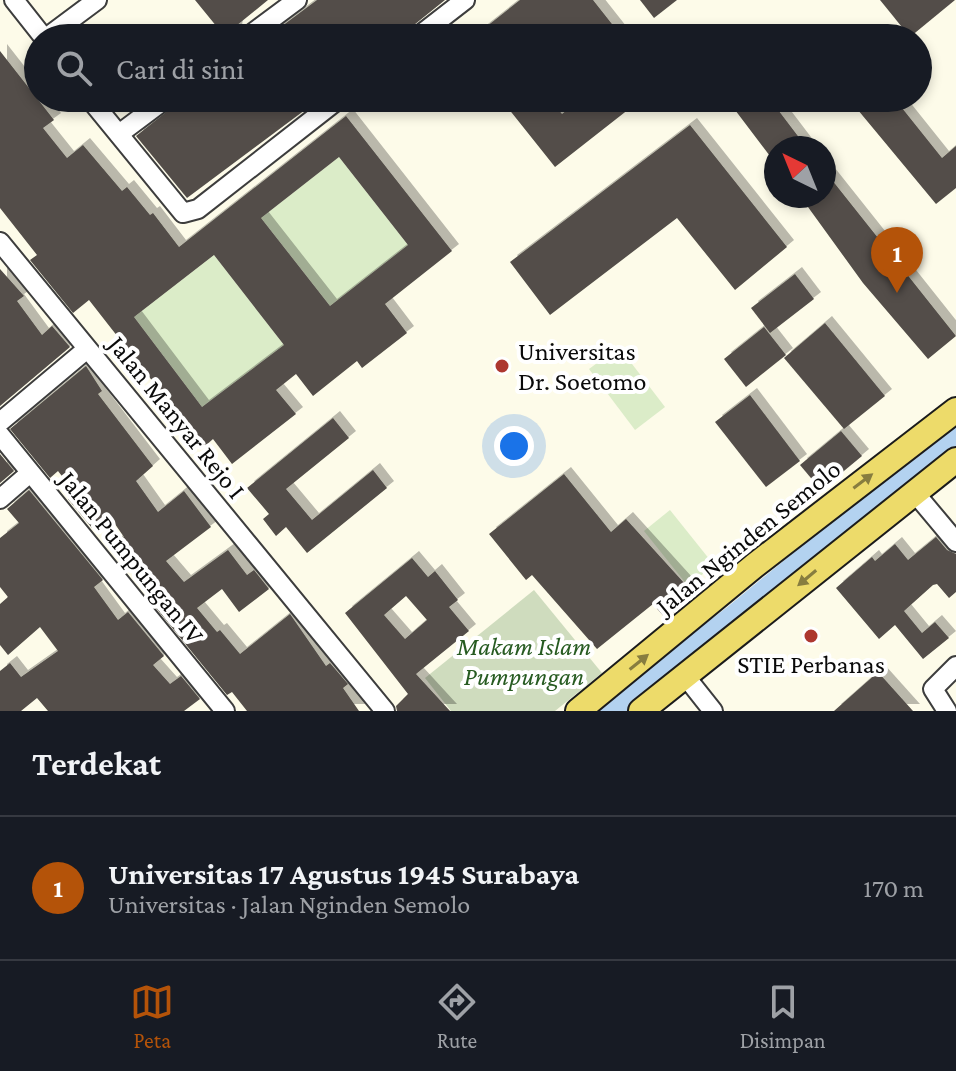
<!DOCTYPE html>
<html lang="id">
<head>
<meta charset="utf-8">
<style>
	:root { --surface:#171b24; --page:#20242c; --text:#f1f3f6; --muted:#9ea1a6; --line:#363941; --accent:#b45309 }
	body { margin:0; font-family:"Crimson Pro",serif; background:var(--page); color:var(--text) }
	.compass { position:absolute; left:764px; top:136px; width:72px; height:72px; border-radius:50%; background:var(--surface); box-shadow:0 4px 12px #0003; rotate:317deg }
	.you { position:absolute; left:514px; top:446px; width:28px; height:28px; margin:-20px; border:6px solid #fff; border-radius:50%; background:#1a73e8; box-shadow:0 0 0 12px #1a73e833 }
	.badge { display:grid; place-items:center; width:52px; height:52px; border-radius:50%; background:var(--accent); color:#fff; font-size:26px; font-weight:700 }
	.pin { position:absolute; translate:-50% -66px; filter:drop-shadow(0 2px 4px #0008) }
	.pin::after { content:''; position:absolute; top:42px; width:28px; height:24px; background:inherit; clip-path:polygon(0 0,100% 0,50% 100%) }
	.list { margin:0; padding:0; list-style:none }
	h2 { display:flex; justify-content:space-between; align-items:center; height:104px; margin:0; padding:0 32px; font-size:34px }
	h2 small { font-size:26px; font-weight:400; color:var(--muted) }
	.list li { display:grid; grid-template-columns:52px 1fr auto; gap:24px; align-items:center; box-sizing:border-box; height:144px; padding:0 32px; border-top:2px solid var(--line) }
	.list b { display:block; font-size:30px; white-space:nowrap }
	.list p { margin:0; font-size:26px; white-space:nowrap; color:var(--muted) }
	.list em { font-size:26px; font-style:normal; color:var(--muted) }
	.icon { flex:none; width:44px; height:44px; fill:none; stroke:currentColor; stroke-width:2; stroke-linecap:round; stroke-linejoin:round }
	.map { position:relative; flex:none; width:956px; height:711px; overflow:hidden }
	.search { position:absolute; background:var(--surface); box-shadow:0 4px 12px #0003; left:24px; right:24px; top:24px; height:88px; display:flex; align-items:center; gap:20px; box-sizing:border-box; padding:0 28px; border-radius:44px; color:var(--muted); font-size:30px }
	.sheet { height:248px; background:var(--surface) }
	nav { display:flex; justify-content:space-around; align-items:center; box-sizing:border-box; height:112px; border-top:2px solid var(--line); background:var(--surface); font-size:22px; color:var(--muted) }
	nav a { display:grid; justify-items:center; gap:4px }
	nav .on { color:var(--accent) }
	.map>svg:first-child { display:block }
	.cemetery { fill:#cfdcbe }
	.pitch { fill:#dbecc8 }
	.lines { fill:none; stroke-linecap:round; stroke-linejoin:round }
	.river { stroke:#b3d2f0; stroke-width:30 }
	.building { fill:#524d48; fill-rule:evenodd; filter:url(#shadow) }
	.minor-casing { stroke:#3d3d3d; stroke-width:22 }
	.major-casing { stroke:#1b1b1b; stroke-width:28 }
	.minor { stroke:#fff; stroke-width:18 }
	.major { stroke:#eddb6a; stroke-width:24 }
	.oneway { fill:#877d3f }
	.poi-dot { fill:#ad372f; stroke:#fff; stroke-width:3 }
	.labels { text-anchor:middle; stroke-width:8; stroke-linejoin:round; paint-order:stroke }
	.poi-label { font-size:26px; fill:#0a0a0a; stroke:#fff; text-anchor:start }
	.street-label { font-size:26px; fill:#0a0a0a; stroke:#fff }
	.park-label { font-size:26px; font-style:italic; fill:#275b21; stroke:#fff }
</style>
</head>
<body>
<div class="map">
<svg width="956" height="711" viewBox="0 0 956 711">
	<defs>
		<filter id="shadow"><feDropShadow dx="7" dy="-7" stdDeviation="0" flood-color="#0004"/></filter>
	</defs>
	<rect width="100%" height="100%" fill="#fdfbe9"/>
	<path class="cemetery" d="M534,590l68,83 -47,38h-104l-26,-33z"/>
	<g class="pitch">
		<path d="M339,157l69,88 -78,61 -69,-88z"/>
		<path d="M214,255l70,90 -82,62 -68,-90z"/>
		<path d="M619,347l46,60 -30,23 -46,-61z"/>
		<path d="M670,510l44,55 -26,21 -44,-55z"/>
	</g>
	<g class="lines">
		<path class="river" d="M614,711l121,-91 221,-181"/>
	</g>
	<g class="building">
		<path d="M195,0h73l-32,26 -2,12h-8z"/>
		<path d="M317,0h128l-36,29 -7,9h-136z"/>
		<path d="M520,0h73l30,38h-65l-11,-13 -15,13h-60z"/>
		<path d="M640,0h37l-23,18z"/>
		<path d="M880,0h75l-45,37z"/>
		<path d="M0,51l54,69 -11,8 24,30 16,-13 39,46 5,-4 23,28 3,-2 26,34 167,-131 106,135 -67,53 22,29 -45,35 -5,-7 -44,35 -17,-22 -20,16 20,24 -64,50 -19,-25 -9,8 -115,-147 -16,13 -43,-53 7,-5 -37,-47zM339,157l69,88 -78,61 -69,-88zM214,255l70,90 -82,62 -68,-90z"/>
		<path d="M184,98h137l-134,100 -51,-62z"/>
		<path d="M500,98h49l13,16 20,-16h61l-88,69z"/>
		<path d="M726,98h43l38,50h-31v16z"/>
		<path d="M848,98h46l48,60 14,-12v42l-20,16z"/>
		<path d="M690,125l97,122 -52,43 -58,-72 -127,97 -40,-53z"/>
		<path d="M824,170l132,166 -28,23 -65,-76 -63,-87h24z"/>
		<path d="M0,269l24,27 -7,5 25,34 10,-9 18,21 -70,59z"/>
		<path d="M795,274l19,25 -44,34 -19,-25z"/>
		<path d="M825,323l60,73 -41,33 -60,-71z"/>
		<path d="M764,327l22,28 -40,32 -22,-28z"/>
		<path d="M86,366l16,25 -4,3 55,72 -17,15 22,31 26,-21 27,36 -45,34 18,21 44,-32 19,25 7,-5 15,19 -30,23 -17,-23 -25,19 20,24 3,-2 20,24 50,-40 36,52 4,-3 18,21 -5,4 16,23h-112l-15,-19 -5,3 -71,-87 8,-6 -51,-58 11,-7 -16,-23 -16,14 -24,-29 7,-6 -17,-22 -8,7 -40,-49z"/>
		<path d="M750,395l50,66 -34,26 -51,-65z"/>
		<path d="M333,418l16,20 -63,51 26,31 61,-50 14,18 -80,65 -21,-26 -10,9 -13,-17 6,-5 -22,-26z"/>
		<path d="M841,431l21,25 -41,34 -21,-25z"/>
		<path d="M0,454l14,17 -14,12z"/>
		<path d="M564,474l47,58 15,-13 69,76 -29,24 -13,-15 -56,45 -65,-74 -6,5 -37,-46z"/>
		<path d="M29,490l74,90 -9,7 24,33 10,-8 36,44 -11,9 17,19 11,-8 19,23 -16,12h-136l-11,-13 -16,13h-21v-40l10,-8 11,14 37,-26 -18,-24 -32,28 -8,-10v-41l8,-7 -8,-10v-49l19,-15 -12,-14z"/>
		<path d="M936,537l11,13 9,4v38l-7,6 -12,-14 -4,1 -29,26 18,22 13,-11 14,16 -26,21 -28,-34 -16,14 -43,-51 36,-31 3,4 20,-17 13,16z"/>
		<path d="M412,558l16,19 7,-6 23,29 -9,7 20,24 -53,43 34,37h-53l-1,-5 12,-12 -63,-81zM406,596l21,24 -22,19 -21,-24z"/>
		<path d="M878,672l35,39h-79z"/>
	</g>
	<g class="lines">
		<defs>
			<g id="minor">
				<path d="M14,0l30,38"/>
				<path d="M46,38l51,-38"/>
				<path d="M246,38l51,-38"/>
				<path d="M416,38l49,-38"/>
				<path d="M89,98l94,115 15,-4 142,-111"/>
				<path d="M119,134l48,-36"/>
				<path d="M0,242l385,469"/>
				<path d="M0,422l87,-73"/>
				<path d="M0,435l225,276"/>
				<path d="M915,493l41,49"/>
				<path d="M0,499l30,-26"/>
				<path d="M686,677l27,34"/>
				<path d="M947,711l-14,-22 23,-23"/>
			</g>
			<g id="major">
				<path d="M578,711l176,-145 202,-156"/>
				<path d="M641,711l315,-251"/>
			</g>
		</defs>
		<use href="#minor" class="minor-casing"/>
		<use href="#major" class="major-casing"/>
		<use href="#minor" class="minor"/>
		<use href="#major" class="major"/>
	</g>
	<defs><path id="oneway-solid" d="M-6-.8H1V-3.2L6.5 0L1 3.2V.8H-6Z" transform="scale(2)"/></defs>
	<g class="oneway">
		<use href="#oneway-solid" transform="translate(863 481) rotate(-37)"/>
		<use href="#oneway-solid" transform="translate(807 578) rotate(140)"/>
		<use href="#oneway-solid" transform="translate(639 662) rotate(-39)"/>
	</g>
	<g class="poi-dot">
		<circle cx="502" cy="366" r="8"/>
		<circle cx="811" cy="636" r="8"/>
	</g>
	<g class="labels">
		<g class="poi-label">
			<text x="518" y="360">Universitas<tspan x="518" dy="30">Dr. Soetomo</tspan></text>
			<text x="811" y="673" text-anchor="middle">STIE Perbanas</text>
		</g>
		<g class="street-label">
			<text transform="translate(177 417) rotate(51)" y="9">Jalan Manyar Rejo I</text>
			<text transform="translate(748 537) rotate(-39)" y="9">Jalan Nginden Semolo</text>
			<text transform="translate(132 557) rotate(51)" y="9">Jalan Pumpungan IV</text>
		</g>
		<g class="park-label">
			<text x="524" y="655">Makam Islam<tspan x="524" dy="30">Pumpungan</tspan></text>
		</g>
	</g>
</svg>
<svg class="compass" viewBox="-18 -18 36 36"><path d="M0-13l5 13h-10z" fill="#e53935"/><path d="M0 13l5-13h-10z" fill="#9ea1a6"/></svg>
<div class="you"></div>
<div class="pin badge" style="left:897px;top:293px">1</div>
<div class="search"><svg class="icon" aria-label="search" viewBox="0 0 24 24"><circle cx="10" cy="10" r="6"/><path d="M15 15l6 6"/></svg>Cari di sini</div>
</div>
<section class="sheet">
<h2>Terdekat<small></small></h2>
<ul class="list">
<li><span class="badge">1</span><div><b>Universitas 17 Agustus 1945 Surabaya</b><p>Universitas · Jalan Nginden Semolo</p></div><em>170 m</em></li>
</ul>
</section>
<nav>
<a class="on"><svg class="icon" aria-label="map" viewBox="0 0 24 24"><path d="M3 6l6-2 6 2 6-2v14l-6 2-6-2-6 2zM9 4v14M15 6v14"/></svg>Peta</a>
<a><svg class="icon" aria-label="directions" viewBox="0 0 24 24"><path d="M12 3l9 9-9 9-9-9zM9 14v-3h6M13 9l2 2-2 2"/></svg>Rute</a>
<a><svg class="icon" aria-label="saved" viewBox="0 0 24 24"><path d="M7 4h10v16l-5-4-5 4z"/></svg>Disimpan</a>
</nav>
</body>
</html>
